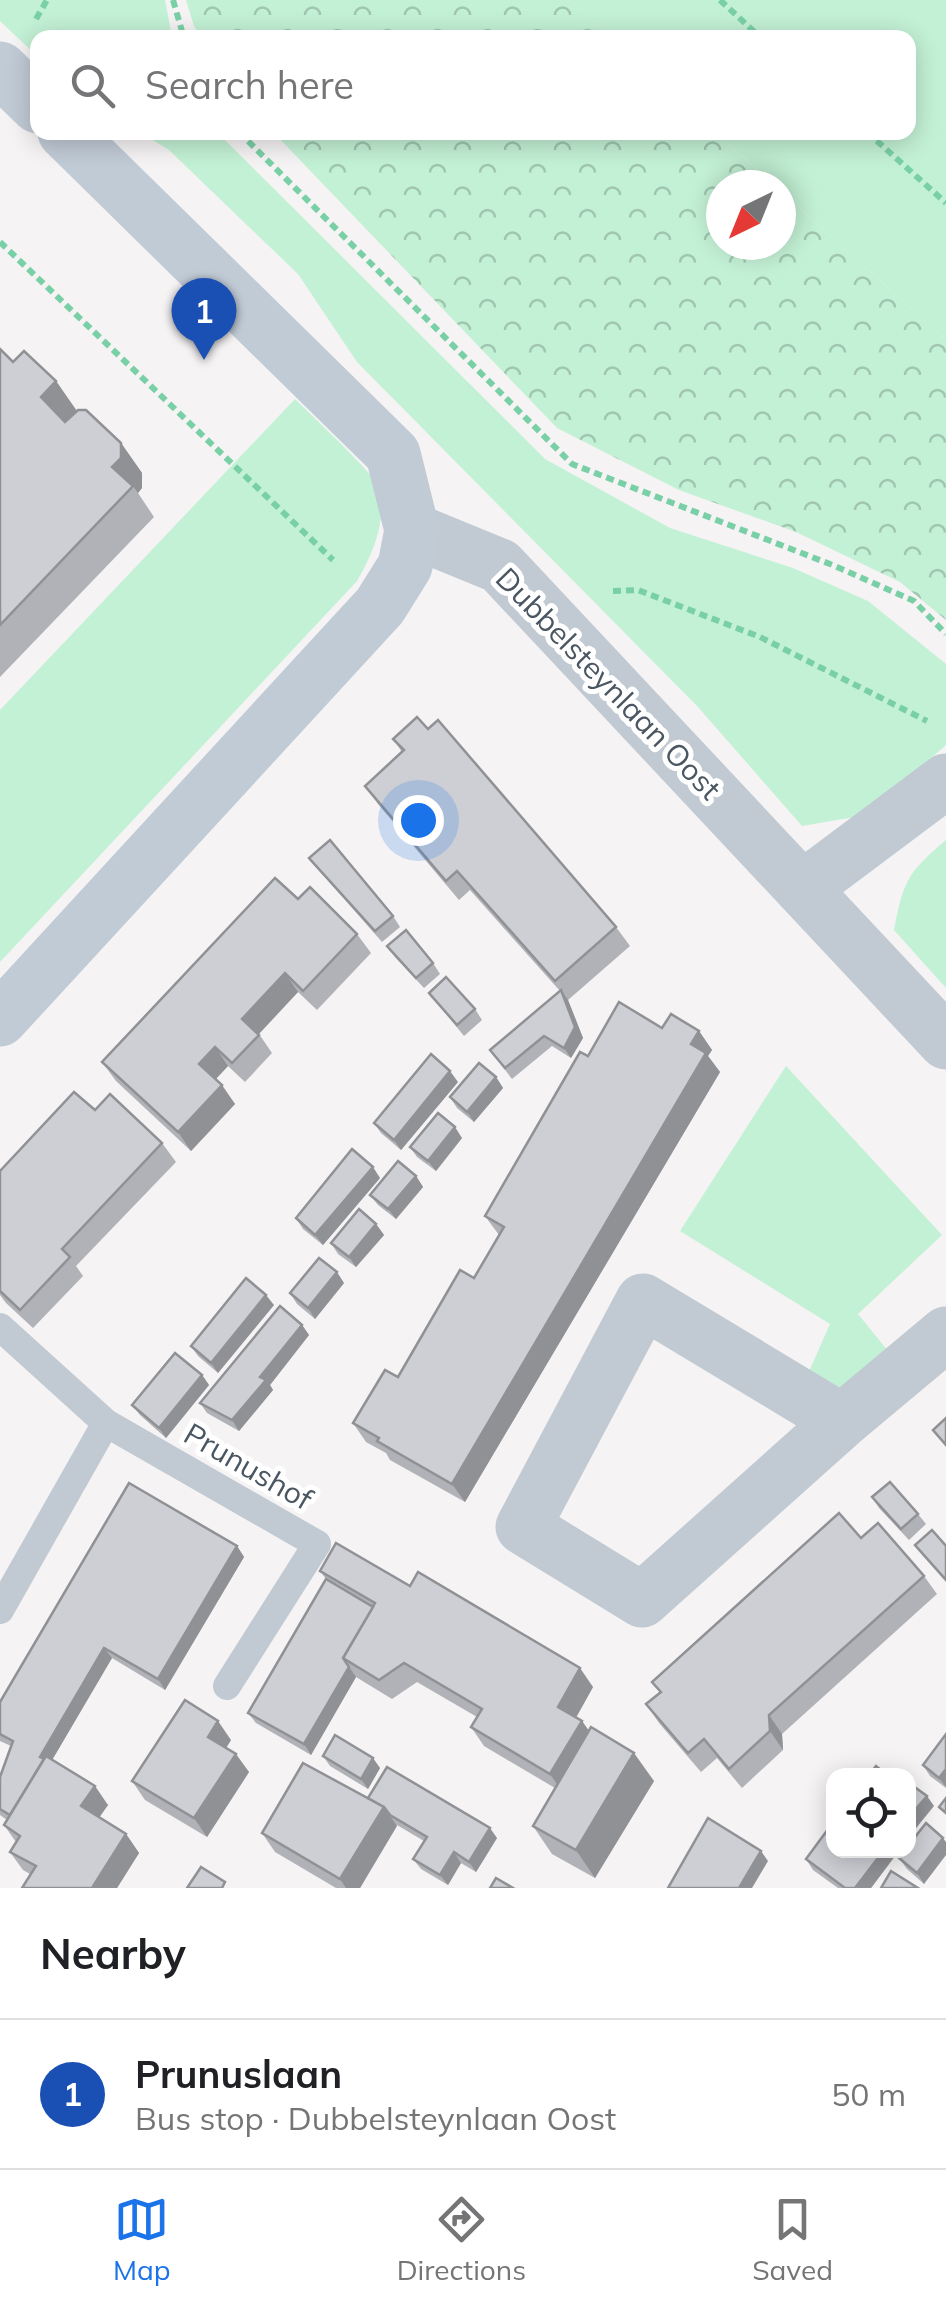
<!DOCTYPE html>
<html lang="en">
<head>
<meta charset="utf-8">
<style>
	:root { --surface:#fff; --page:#f2f2f2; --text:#202124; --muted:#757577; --line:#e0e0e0; --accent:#1a73e8 }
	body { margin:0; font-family:Mulish,sans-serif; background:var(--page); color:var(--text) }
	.controls { position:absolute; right:30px; bottom:30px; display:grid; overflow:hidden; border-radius:20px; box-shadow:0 5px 25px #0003 }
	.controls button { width:90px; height:90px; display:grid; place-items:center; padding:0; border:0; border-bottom:2px solid var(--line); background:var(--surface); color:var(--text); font:50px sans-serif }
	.compass { position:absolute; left:706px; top:170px; width:90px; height:90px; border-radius:50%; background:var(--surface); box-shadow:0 5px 25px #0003; rotate:223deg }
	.you { position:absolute; left:418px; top:820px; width:35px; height:35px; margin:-25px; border:8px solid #fff; border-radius:50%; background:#1a73e8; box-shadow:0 0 0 15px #1a73e833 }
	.badge { display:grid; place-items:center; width:65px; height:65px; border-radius:50%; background:var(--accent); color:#fff; font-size:32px; font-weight:700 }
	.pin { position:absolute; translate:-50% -82px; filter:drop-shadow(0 2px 5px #0008) }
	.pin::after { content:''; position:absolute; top:52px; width:35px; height:30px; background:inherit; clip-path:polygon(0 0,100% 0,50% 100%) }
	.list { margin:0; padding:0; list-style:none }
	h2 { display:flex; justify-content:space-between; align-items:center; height:130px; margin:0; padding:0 40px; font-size:42px }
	h2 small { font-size:32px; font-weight:400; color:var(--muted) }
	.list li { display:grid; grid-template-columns:65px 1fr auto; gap:30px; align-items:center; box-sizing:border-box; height:150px; padding:0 40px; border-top:2px solid var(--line) }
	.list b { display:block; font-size:38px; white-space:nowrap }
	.list p { margin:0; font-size:32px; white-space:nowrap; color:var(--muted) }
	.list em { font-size:32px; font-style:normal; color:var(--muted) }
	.icon { flex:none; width:55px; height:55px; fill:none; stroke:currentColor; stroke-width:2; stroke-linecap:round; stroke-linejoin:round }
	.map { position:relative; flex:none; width:946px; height:1888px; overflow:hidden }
	.search { position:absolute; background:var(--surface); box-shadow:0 5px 25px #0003; left:30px; right:30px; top:30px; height:110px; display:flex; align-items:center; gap:25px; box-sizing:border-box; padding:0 35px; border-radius:20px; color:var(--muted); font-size:38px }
	.sheet { height:280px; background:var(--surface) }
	nav { display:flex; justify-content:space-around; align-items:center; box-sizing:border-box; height:140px; border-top:2px solid var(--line); background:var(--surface); font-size:28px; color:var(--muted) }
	nav a { display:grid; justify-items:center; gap:5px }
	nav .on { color:var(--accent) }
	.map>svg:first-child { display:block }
	.green { fill:#c3f1d5 }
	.forest { fill:url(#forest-crowns) }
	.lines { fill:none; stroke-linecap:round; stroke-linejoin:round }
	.path { stroke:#7ad0a6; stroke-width:6; stroke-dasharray:8 5; stroke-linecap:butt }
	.lane { stroke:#c1cad2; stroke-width:28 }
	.street { stroke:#c1cad2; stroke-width:55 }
	.secondary { stroke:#c1cbd6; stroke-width:55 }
	.wall { fill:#b0b2b7 }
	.shaded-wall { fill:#909195 }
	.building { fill:#cdcfd5; stroke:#909195; stroke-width:2.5 }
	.labels { text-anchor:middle; stroke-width:10; stroke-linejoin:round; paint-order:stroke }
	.street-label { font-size:30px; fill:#4a5661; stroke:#fff }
</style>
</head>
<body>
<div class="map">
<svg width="946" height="1888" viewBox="0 0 946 1888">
	<defs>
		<pattern id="forest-crowns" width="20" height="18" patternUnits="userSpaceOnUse" patternTransform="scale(2.5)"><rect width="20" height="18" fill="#c3f1d5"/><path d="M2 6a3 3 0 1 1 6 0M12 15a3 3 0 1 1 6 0" fill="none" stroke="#a0c6b0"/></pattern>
	</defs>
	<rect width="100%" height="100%" fill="#f5f3f3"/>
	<g class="green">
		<path d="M0,0h165l7,37 -134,1 -1,18 -37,-35z"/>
		<path d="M570,0h376v340l-165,-149v-6h-7l-58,-52 192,-1v-94l-297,-1z"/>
		<path d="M141,133h77l327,326 125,69 123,40 75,33 78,63v81l-80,70 -64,11 -104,-119 -341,-345 -59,-88 -129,-124z"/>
		<path d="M295,399c14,14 77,73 82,85 12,34 -4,69 -20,97l-357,381v-252z"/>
		<path d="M946,840v148l-52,-58c9,-49 14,-58 52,-90z"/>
		<path d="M786,1066l156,169 -84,79 35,43 -57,35 -29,-16 23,-52 -150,-93z"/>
	</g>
	<g class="forest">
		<path d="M186,0h384l41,37h-410l-7,-11z"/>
		<path d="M274,133h442l58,52h-53v60h60v-54l165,149v280l-46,-38 -104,-50 -117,-42 -122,-62z"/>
	</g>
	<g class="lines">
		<g class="path">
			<path d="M173,0l11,38"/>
			<path d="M720,0l41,38"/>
			<path d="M36,19l11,-19"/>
			<path d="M239,132l333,332 263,102 79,35 32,33"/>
			<path d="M867,132l79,71"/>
			<path d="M0,242l333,318"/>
			<path d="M613,591l25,-1 122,47 167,84"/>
		</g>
		<g class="lane">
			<path d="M0,1327l106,96 -106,187"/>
			<path d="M106,1423l211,121 -90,142"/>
		</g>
		<g class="street">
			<path d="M412,530l88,36 446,476"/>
			<path d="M803,888l143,-107"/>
			<path d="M842,1421l-199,-120 -120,226 119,73 200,-179 104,-87"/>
		</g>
		<g class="secondary">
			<path d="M0,69l38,37"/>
			<path d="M0,1019l380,-413 25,-40 7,-36 -19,-76 -328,-322"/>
		</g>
	</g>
	<g class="wall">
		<path d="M0,349l13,13 43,19 20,30 45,32 21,30v15l-4,5 16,24 -154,160z"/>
		<path d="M393,739l223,188 14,19 -62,54 15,38 -12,20 -19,-12 -40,33 -22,-29 70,-59 -90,-101 -11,10 -81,-96 -13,-18 37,-34z"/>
		<path d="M309,858l84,58 7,11 -18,15 -65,-74z"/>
		<path d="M298,899l59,35 14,19 -54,57 -19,-18 -39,42 13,19 -27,29 -17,-16 -12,13 19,25 -44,47 -75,-70 -14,-19z"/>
		<path d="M387,946l46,17 7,11 -16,14 -29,-31z"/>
		<path d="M429,993l46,16 7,11 -18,16z"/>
		<path d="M662,1028l37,3 13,19 -4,6 12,16 -255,430 -75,-42 -4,-7 -20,-11 -13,-19 45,-46 76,-99 25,-43 -14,-19 103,-160z"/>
		<path d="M496,1077l7,11 -29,34 -17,-14 -7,-11z"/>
		<path d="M458,1082l-57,68 -20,-17 -7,-10z"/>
		<path d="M95,1110l67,33 14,19 -100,104 7,10 -50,52 -27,-25 -6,-8v-4z"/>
		<path d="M462,1138l-26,33 -19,-14 -7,-10z"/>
		<path d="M416,1176l7,11 -27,32 -18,-14 -8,-10z"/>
		<path d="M380,1178l-57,67 -20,-16 -7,-11z"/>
		<path d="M376,1224l8,11 -28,32 -18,-13 -7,-11z"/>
		<path d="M344,1283l-29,36 -18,-15 -7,-11z"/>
		<path d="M274,1305l-56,68 -20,-17 -7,-10z"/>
		<path d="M302,1325l7,10 -39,50 3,5 -34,41 -32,-18 -7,-10z"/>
		<path d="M202,1375l7,10 -43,53 -26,-23 -8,-10z"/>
		<path d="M872,1497l46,17 8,10 -17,16 -30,-32z"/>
		<path d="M861,1538l63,38 13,18 -155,140 1,16 -41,38 -25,-30 -16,14 -42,-49 -13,-19 14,-11 -8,-11z"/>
		<path d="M237,1546l7,11 -79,133 -53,-32 -60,102 56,45 -9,12 27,17 13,19 -22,35h-95l8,-14 -7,-4 -13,-18 6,-10 -12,-17 3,-5 -7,-5v-38l11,-31 -11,-5v-39z"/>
		<path d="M320,1571l90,15 183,101 -17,31 6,3 7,10 65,50 -59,97 -43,-24 -19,-28 22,-38 -71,-42 -13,-19 6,-10 -60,-35 -25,17 -36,-22 -45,78 -55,-32 -8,-10 78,-134z"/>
		<path d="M946,1734v54l-16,-12 -7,-11z"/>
		<path d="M231,1740l-5,8 23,24 -42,65 -62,-37 -13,-19z"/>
		<path d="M323,1756l57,12 -12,21 -38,-23z"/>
		<path d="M368,1798l129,40 -21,34 -15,-9 -13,22 -27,-16 -8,-10 11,-18 -27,-16 -37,63h-24l-61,-36 -13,-19z"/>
		<path d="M946,1842l-22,42 -17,-15 -8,-11z"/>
		<path d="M834,1850h57l4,6 -24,32h-33l-25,-18 -7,-11z"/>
	</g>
	<g class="shaded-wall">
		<path d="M56,381l21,30 -15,16 -21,-30z"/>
		<path d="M121,443l21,30v15l-4,5 -5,-7 -21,-19z"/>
		<path d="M285,973l13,19 -43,46 -13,-19z"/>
		<path d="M561,990l7,10 15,38 -12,20 -7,-10z"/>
		<path d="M699,1031l13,19 -4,6 12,16 -255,430 -13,-18z"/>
		<path d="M215,1047l13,19 -16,17 -13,-19z"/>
		<path d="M450,1071l8,11 -57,68 -7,-10z"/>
		<path d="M496,1077l7,11 -29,34 -7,-10z"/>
		<path d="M222,1085l13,19 -44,47 -13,-19z"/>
		<path d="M455,1127l7,11 -26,33 -8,-10z"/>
		<path d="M373,1167l7,11 -57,67 -8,-10z"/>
		<path d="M416,1176l7,11 -27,32 -8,-10z"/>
		<path d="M376,1224l8,11 -28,32 -7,-10z"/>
		<path d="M337,1272l7,11 -29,36 -7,-11z"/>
		<path d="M266,1295l8,10 -56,68 -7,-10z"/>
		<path d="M302,1325l7,10 -39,50 3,5 -34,41 -7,-11 28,-43z"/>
		<path d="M202,1375l7,10 -43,53 -7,-10z"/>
		<path d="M237,1546l7,11 -79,133 -7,-11z"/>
		<path d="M104,1648l8,10 -64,109 -8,-10z"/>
		<path d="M349,1667l7,10 -45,78 -7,-11z"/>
		<path d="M580,1668l13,19 -22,39 -13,-19z"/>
		<path d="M769,1715l13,19 1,16 -13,-19z"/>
		<path d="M218,1721l13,19 -10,16 -13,-19z"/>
		<path d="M582,1721l13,19 -32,53 -13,-19z"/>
		<path d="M634,1753l20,28 -59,97 -19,-28z"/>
		<path d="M236,1754l13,18 -42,65 -13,-19z"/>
		<path d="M373,1758l7,10 -12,21 -7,-10z"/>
		<path d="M946,1769v18l-7,-9z"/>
		<path d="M95,1786l13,19 -14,20 -13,-19z"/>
		<path d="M927,1796l7,10 -26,32v-20z"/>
		<path d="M384,1807l13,19 -37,62h-14l-6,-9z"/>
		<path d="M490,1828l7,10 -21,34 -7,-10z"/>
		<path d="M126,1834l13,19 -22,35h-25z"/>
		<path d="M943,1838l3,4v13l-22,29 -7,-11z"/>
		<path d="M884,1850h7l4,6 -24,32h-16z"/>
		<path d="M761,1851l7,10 -16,27h-13z"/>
		<path d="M454,1852l7,11 -13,22 -8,-10z"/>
	</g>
	<g class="building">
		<path d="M0,349l13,13 11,-11 32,30 -15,16 24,25 13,-12h8l35,33v15l-9,9 21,19 -133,139z"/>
		<path d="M417,717l11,12 10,-9 178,207 -61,54 -98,-110 -11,10 -81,-95 39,-36 -11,-11z"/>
		<path d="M330,840l63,76 -18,15 -66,-73z"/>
		<path d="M275,878l23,21 12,-12 47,47 -54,57 -18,-18 -43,46 17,16 -27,28 -17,-16 -16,17 23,21 -44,47 -76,-70z"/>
		<path d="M406,930l27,33 -17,15 -29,-32z"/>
		<path d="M446,977l29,32 -18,16 -28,-32z"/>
		<path d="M561,990l14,37 -11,21 -20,-12 -39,32 -15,-18z"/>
		<path d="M619,1002l43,26 9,-14 28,17 -8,13 15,9 -254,431 -75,-43 2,-3 -26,-15 32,-53 13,7 62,-107 14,8 30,-51 -19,-11 95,-164 8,4z"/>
		<path d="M431,1054l19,17 -56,69 -20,-17z"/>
		<path d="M479,1063l17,14 -29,35 -17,-15z"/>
		<path d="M74,1092l21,18 15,-16 52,49 -100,106 8,8 -50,53 -20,-19v-120z"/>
		<path d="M438,1113l17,14 -27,34 -18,-14z"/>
		<path d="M352,1149l21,18 -58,68 -19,-17z"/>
		<path d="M398,1161l18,15 -28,33 -18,-14z"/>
		<path d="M359,1209l17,15 -27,33 -18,-14z"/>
		<path d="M319,1258l18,14 -29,36 -18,-15z"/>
		<path d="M246,1278l20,17 -55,68 -20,-17z"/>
		<path d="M280,1306l22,19 -42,52 6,3 -34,40 -32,-17z"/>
		<path d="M175,1353l27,22 -43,53 -27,-23z"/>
		<path d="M946,1418v27l-13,-15z"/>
		<path d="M890,1482l28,32 -17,15 -29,-32z"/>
		<path d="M129,1483l108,63 -79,133 -54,-31 -64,109 4,2 -34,56 -10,-6v-32l13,-36 -13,-7v-32z"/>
		<path d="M839,1513l22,25 17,-15 46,53 -155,139 1,16 -41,38 -25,-30 -16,14 -42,-49 15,-12 -9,-10z"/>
		<path d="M932,1530l14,16v34l-31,-35z"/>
		<path d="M336,1543l74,43 8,-14 162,96 -22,39 24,14 -32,53 -79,-47 11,-18 -78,-46 -25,17 -36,-22 32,-55 -55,-32z"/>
		<path d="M326,1579l47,28 -30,51 6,9 -45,77 -56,-31z"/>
		<path d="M185,1700l33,21 -10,16 28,17 -42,64 -62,-37z"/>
		<path d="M591,1727l43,26 -58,97 -43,-24z"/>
		<path d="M946,1734v35l-7,9 -16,-13z"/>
		<path d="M335,1735l38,23 -12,21 -38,-23z"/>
		<path d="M46,1756l49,30 -14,20 45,28 -34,54h-70l14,-22 -26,-14 10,-16 -16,-11z"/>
		<path d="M303,1763l81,44 -44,72 -78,-46z"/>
		<path d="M876,1766l12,10h-20z"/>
		<path d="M387,1767l103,61 -21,34 -15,-10 -14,23 -27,-16 14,-22 -37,-22 -6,-8 -16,-9z"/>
		<path d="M909,1783l18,13 -19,22v-34z"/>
		<path d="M946,1798v15l-7,-6z"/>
		<path d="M708,1818l53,33 -22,37h-71z"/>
		<path d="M834,1821v29h50l-29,38h-10l-39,-29z"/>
		<path d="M926,1823l17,15 -26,35 -18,-15 6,-8h3v-4z"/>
		<path d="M201,1867l24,15 -3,6h-35z"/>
		<path d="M891,1871l27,17h-37z"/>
		<path d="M496,1878l17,10h-23z"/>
	</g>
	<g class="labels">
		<g class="street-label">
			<text transform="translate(608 684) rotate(46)" y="10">Dubbelsteynlaan Oost</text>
			<text transform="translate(248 1467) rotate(30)" y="10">Prunushof</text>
		</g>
	</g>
</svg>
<div class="controls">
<button><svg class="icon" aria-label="locate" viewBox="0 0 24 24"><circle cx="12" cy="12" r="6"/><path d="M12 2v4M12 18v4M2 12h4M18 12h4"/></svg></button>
</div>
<svg class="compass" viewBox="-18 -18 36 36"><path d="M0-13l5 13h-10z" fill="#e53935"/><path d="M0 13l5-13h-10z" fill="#757577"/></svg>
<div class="you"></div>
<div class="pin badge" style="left:204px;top:360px;background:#1a4fb4">1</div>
<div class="search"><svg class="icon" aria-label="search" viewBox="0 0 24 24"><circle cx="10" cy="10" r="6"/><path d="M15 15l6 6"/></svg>Search here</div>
</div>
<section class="sheet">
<h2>Nearby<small></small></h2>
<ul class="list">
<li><span class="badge" style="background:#1a4fb4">1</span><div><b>Prunuslaan</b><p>Bus stop · Dubbelsteynlaan Oost</p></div><em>50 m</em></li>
</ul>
</section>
<nav>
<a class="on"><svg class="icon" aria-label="map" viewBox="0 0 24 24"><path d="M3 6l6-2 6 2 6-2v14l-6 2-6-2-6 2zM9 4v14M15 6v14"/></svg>Map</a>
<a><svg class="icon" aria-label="directions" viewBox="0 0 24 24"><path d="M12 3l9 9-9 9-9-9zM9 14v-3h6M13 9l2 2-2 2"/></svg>Directions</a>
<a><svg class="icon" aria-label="saved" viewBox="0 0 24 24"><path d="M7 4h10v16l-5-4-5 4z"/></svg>Saved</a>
</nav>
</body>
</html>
